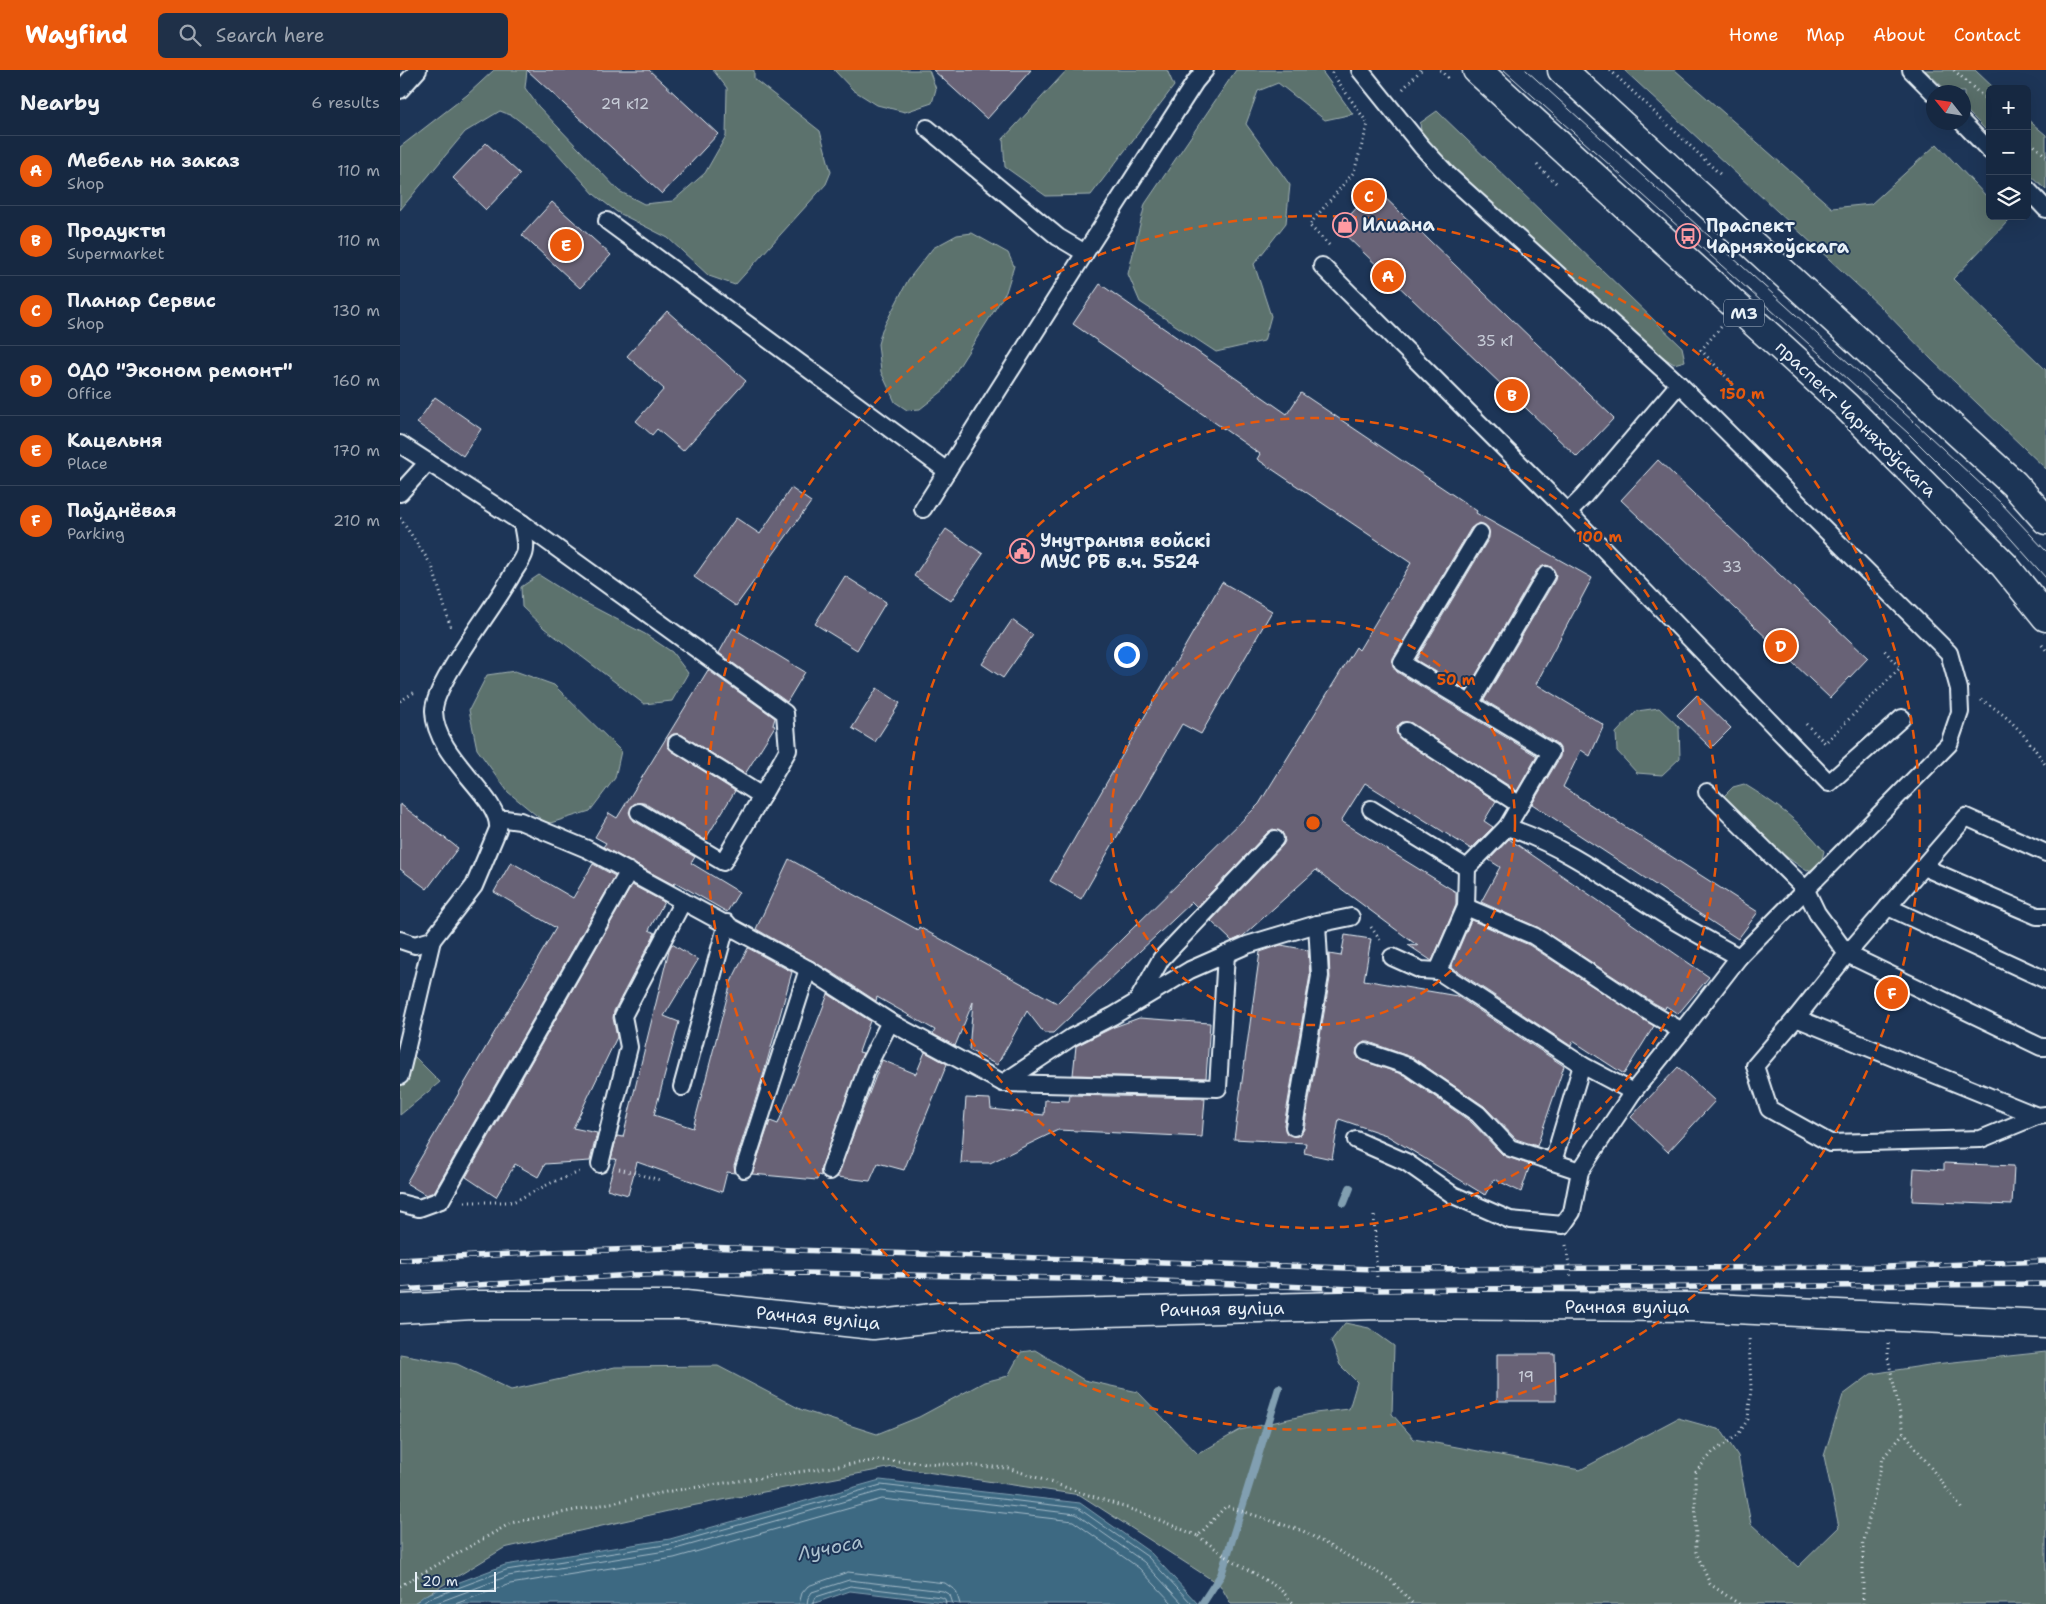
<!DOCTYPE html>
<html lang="en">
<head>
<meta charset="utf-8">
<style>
	:root { --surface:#162841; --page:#1f3048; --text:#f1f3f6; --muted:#9ea6b1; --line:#35445a; --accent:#ea580c }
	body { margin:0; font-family:"Shantell Sans",sans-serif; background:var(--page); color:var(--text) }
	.controls { position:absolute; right:15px; top:15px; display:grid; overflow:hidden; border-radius:8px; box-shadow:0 5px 20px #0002 }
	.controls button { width:45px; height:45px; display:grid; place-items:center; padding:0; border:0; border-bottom:1px solid var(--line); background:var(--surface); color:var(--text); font:25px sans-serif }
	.compass { position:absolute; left:1526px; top:15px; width:45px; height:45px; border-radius:50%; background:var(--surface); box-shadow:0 5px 20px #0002; rotate:300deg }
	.scale { position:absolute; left:15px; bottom:12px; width:81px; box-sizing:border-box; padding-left:5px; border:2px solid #e8f1f8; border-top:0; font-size:14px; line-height:18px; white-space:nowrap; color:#e8f1f8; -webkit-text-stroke:4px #1d3557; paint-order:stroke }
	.you { position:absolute; left:726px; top:584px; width:18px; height:18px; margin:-12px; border:4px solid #fff; border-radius:50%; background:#1a73e8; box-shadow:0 0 0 8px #1a73e833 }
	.badge { display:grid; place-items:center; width:32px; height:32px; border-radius:50%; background:var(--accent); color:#fff; font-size:16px; font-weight:700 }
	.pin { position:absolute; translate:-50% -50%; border:2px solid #fff; box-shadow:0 1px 5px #0006 }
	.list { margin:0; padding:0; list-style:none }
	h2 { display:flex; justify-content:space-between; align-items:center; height:65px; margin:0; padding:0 20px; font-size:21px }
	h2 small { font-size:16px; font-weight:400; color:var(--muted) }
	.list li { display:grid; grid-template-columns:32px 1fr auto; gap:15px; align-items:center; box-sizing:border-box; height:70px; padding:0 20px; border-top:1px solid var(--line) }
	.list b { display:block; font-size:19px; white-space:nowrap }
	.list p { margin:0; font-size:16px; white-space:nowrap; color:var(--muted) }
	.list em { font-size:16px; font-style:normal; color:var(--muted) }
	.icon { flex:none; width:28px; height:28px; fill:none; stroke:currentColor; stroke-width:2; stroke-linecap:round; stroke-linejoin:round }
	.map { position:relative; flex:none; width:1646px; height:1534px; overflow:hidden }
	header { display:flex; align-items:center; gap:30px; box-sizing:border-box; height:70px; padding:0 25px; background:var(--accent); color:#fff }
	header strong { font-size:24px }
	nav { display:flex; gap:28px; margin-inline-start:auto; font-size:18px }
	.search { width:350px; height:45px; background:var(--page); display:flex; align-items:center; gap:12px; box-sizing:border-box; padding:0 18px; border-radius:8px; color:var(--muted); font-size:19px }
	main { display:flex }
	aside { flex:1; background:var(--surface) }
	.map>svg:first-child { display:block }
	.green { fill:#5c726d; stroke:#a2b2b2 }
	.water { fill:#3d6982; stroke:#819fb1 }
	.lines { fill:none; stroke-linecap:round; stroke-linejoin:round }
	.shore { stroke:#a4bbc9; stroke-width:1 }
	.stream { stroke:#819fb1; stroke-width:8 }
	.building { fill:#676276; stroke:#e8f1f8 }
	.service-casing { stroke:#e8f1f8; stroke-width:20 }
	.minor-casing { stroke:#e8f1f8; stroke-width:31 }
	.primary-casing { stroke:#e8f1f8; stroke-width:31 }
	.path { stroke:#e8f1f8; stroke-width:3; stroke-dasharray:1 4; stroke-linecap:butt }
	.service { stroke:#1d3557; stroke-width:16 }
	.minor { stroke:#1d3557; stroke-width:28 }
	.primary { stroke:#1d3557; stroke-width:28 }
	.tram { stroke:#e8f1f8; stroke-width:1 }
	.rail-casing { stroke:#e8f1f8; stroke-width:5.5 }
	.rail { stroke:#1d3557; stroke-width:4; stroke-dasharray:11; stroke-linecap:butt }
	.ring { fill:none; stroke:#e8590c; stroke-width:2.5; stroke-dasharray:9 6 }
	.labels { text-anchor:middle; stroke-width:4; stroke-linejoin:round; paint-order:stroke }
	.number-label { font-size:15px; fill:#c8cdd8 }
	.shield { fill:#1d3557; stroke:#abb9c8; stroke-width:1 }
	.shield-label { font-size:16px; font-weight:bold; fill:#e8f1f8 }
	.poi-label { font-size:18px; font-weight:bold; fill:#e8f1f8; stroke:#1d3557; text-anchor:start }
	.street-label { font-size:18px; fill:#e8f1f8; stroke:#1d3557 }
	.water-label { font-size:19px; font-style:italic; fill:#acc1cf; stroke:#1d3557 }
	.centre { fill:#e8590c; stroke:#1d3557; stroke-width:2.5 }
	.ring-label { font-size:15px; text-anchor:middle; font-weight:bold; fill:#e8590c; stroke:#1d3557; stroke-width:4; stroke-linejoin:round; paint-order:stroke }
</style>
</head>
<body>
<header>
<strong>Wayfind</strong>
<div class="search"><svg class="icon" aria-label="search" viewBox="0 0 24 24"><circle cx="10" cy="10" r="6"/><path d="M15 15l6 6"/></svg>Search here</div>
<nav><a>Home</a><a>Map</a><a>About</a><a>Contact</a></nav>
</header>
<main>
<aside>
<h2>Nearby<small>6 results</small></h2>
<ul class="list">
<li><span class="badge">A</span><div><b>Мебель на заказ</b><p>Shop</p></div><em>110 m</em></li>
<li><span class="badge">B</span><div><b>Продукты</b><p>Supermarket</p></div><em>110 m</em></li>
<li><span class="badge">C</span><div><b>Планар Сервис</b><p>Shop</p></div><em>130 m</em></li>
<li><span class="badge">D</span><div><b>ОДО &quot;Эконом ремонт&quot;</b><p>Office</p></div><em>160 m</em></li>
<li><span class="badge">E</span><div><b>Кацельня</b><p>Place</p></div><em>170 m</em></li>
<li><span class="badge">F</span><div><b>Паўднёвая</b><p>Parking</p></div><em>210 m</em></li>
</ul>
</aside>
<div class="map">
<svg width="1646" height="1534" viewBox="0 0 1646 1534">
	<rect width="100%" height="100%" fill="#1d3557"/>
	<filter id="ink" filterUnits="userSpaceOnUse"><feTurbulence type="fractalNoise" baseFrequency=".02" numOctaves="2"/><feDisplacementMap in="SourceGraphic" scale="10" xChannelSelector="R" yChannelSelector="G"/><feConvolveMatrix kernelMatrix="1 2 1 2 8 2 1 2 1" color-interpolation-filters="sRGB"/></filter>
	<g filter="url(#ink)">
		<g class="green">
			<path d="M94,0h33l-2,18 13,18 81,85 25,13 29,-3 32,-28 21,-37 1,-48 -14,-18h41v9l66,52 11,41 -5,12 -91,101 -26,-9 -41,-38 -51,-26 -22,-17 -48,-53 -34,-26 -13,-5 -35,21 -65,78v-63l67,-52z"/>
			<path d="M434,0h95l7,19 -4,14 -27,9 -28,-7 -24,-15z"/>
			<path d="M667,0h100l7,16 -83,109 -45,1 -41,-29 -2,-28z"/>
			<path d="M836,0h85l32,44 -28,6 -47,-37 -20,8 -12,33 44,61 -4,38 -32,41 17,52 -7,25 -48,11 -76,-50 -12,-28 17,-70z"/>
			<path d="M1224,0h51l157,138 39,-4 66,-60 53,56v16h15l4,4 -56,59 93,91v99l-114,-109 -52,-54z"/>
			<path d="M1525,0h50l20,19h-5v45l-26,-26v-16h-16z"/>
			<path d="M1037,41l245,236 3,14 -11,3 -25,-16 -227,-209 -2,-16z"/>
			<path d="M1627,49l19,16v55l-19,-18z"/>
			<path d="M572,163l36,20 6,13 -8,26 -62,98 -24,19 -13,1 -12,-8 -14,-30 -3,-28 4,-14 26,-50 25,-32 24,-13z"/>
			<path d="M139,505l35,22 71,37 27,18 16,21 -16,28 -28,3 -100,-76 -22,-21 -1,-20z"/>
			<path d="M115,601l39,14 67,66 -6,27 -25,33 -43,13 -39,-32 -31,-43 -8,-39 18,-35z"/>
			<path d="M1259,638l20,19 1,31 -18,17 -25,-2 -20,-22 -1,-18 21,-22z"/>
			<path d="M1344,714c31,19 58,39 80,67l-4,16 -13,4c-32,-21 -60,-44 -83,-75l9,-9z"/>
			<path d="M0,972l40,40 -40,33z"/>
			<path d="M945,1253l24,5 25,18 -2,68 22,25 166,31 98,-52 43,12 17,26 13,68 47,43 41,-40 -15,-71 19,-61 28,-21 64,-10 111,-12v252h-815l-11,-19 -140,-90 -187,-28 -207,40 -182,41 -92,56h-12v-250l57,10 54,26 104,-23 103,-1 84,44 75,24 42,-17 65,-35 24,-6 13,-24 14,-2 49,30 54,12 60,62 42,-24 75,-17 34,-4 8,-27 -17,-17 -9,-24z"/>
		</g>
		<path class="water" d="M480,1410l200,23 71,50 47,51h-238l-110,-13 -38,13h-398l11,-9 80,-30 165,-26z"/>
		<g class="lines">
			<g class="shore">
				<path d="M22,1534l6,-5 78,-29 165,-26 210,-59 197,23 70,49 44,47"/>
				<path d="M34,1534l74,-28 164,-26 209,-59 195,23 68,48 39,42"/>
				<path d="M55,1534l55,-20 164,-26 208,-59 191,22 66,47 34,36"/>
				<path d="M399,1534l3,-11 6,-7 40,-14 97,11 11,8 4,13"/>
				<path d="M407,1534l1,-6 4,-6 37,-12 94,11 7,4 3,9"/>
				<path d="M413,1534l3,-7 34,-11 91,11 4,2 1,5"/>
			</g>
			<g class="stream">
				<path d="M944,1133l6,-15"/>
				<path d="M802,1534l19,-29 58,-187"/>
			</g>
		</g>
		<g class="building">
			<path d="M127,0h122l69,64 -56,60z"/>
			<path d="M533,0h98l-44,49z"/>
			<path d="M86,73l34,31 -34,36 -33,-32z"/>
			<path d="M975,118l239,230 -37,39 -239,-229z"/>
			<path d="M152,132l59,53 -31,33 -58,-53z"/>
			<path d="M700,214l187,130 14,-21 176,118 -1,2 116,65 -56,106 68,41 -14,31 -9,-6 -18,37 195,125 -20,27 -206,-135 28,-47v-9l-4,-5 -72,-43 71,-120 1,-5 -5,-8 -5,-2 -9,5 -70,120 -51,-30 73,-122 -1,-10 -8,-5 -9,5 -78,130 -1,5 5,9 140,84 -20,35 -106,-68 -9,-1 -6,8 5,9 95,62 -12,20 9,6 -22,22 -106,-66 -24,38 115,71v13l-24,56 -24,-16 10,1 -102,-76 -73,66 -11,5 -21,-20 72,-76 2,-4 -3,-9 -9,-3 -5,3 -71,75 -5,-5 -139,131h-9l-17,-22 -30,54 -28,-15 4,-48 -18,44 -22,-12 2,-4 -58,-33 -1,4 -41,-27 -79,-45 33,-70 129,71 1,-3 138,76 202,-199 97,-157 3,3 52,-87 -154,-104 3,-5 -187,-130z"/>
			<path d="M267,241l79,70 -63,70 -26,-22 -5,6 -16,-14 28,-32 -37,-33z"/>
			<path d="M35,327l46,32 -18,27 -46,-33z"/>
			<path d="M1258,390l210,198 -38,40 -209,-198z"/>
			<path d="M391,418l20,14 -75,104 -42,-29 42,-59 24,16z"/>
			<path d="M546,459l37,25 -32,47 -37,-25z"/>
			<path d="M445,506l41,26 -29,48 -42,-26z"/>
			<path d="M822,512l50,29 -71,123 -19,-10 -101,175 -31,-18z"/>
			<path d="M612,550l21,15 -30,43 -21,-14z"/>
			<path d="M333,558l72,44 -18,30 -68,-49z"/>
			<path d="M308,600l67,48 -2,7 2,1 -30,48 -63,-39 -9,-1 -5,4v9l4,4 63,40 -30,49 -61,-37 -10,1 -5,8 5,9 61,36 -4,6 48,29 -12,20 -52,-30 -1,3 -71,-38 3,-4 -11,-6 14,-24 8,5z"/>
			<path d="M477,618l23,15 -25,39 -23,-14z"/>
			<path d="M1297,625l34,33 -20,20 -34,-33z"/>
			<path d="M0,734l58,44 -31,41 -27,-20z"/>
			<path d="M1109,769l200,138 -31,37 -12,-8 -1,3 -11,-6 -115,-75 -58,-26 19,-35 -11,-7z"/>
			<path d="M111,792l62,36 20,-34 22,12 -181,316 -8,3 -20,-12 150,-255 -62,-36z"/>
			<path d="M232,815l32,17 -15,28 6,3 -41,78 -1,7 4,19 -44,91 24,5 -7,28 -45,3 -7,13 -23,-13 -19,33 -30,-20z"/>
			<path d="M1071,850l58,25 125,81 -30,48 -51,-33 -2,5 -120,-79z"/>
			<path d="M945,865l26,4 -7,41 93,16 107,70 -27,80 -21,-7 -32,-33 -71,-48 -44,-16h-5l-7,6 -1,6 3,5 45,16 67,47 32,33 27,10 -9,27 -27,-13 -9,16 -99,-60 -47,-16 -7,40 -28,-6 2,-10 -72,-4 26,-187 21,-7 27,5 2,25 -26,150 3,9 10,2 4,-2 3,-5 26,-151 -1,-24 12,2z"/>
			<path d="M272,874l26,16 -34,56 15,6 -25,93 39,13 38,-146 17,-34 44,24 -29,104 -29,90 1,7 -8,-1 -5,20 -85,-30 -9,33 -21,-6 9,-30h-5l6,-23 6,1 46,-187z"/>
			<path d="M428,924l42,27 -11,31 4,1 -42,115v8l-3,-1 -1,5 -65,-6 18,-53 8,3z"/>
			<path d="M739,948l71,5 -4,55 -133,-3 3,-29 38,-19z"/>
			<path d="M525,982l22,12 -43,106 -26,-7 -8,18 -33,-4 45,-117 34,14z"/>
			<path d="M1278,997l37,34 -47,51 -37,-35z"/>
			<path d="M670,1025l135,3 -3,39 -144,-7 -68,33h-29l5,-65 24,1 1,10 53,6 1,-15 24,1z"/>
			<path d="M1544,1093l70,3 -2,39 -100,-4 2,-33 30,2z"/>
			<path d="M1097,1284h58l1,47h-59z"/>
		</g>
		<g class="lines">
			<defs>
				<g id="service">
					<path d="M960,0l62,77 26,28 231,209 270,269 10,36 1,23 -11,32 -210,213c-25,-14 -52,-28 -76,-43 -51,-32 -98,-68 -156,-87l-40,41 -1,39 -28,64 -17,-1 -29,-13"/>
					<path d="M1511,0l23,23"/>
					<path d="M0,20l18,-20"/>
					<path d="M1562,52l28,29"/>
					<path d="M527,58l131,109 27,16"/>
					<path d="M1627,119l19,20"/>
					<path d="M207,151l340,250"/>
					<path d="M922,196l246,246 261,271 73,-65"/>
					<path d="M0,374l122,79c1,8 4,18 3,26 0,8 -8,17 -12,24 -15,30 -80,111 -79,138 1,48 67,85 64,118l-24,57 -42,54 -17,5 -15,-5"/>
					<path d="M0,423l28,-31"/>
					<path d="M523,439l162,-256 110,-171 10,-12"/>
					<path d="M1168,442l15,-15 96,-113"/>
					<path d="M122,453l263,190 3,37 -26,46 -85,-53"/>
					<path d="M1080,463l-78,130 149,89 -44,75"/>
					<path d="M1070,634l76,-129"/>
					<path d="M1006,661l114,74"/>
					<path d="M1307,722l99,98 11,23 30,41 194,93h5"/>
					<path d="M971,739l96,59"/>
					<path d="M239,742l84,50 39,-66"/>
					<path d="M98,751l7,-2 15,2 67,28 221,120 82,53 113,61 69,-46 41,-21 77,-46 57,-25 70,-21 34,-7"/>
					<path d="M1646,783l-80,-36 -119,137 -51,64 241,98 9,-1"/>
					<path d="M1523,797l114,49h9"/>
					<path d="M1066,837l68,29 115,76 33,19 57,-74"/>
					<path d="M1488,837l158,73"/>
					<path d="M738,930l23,-41 114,-120"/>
					<path d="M1396,948l-41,48 14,43 61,34 151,-4 56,-23"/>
					<path d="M966,982l42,14 70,48 32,34 43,14 29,-97 -144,-94"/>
					<path d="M1182,995l51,27"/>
					<path d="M0,1006l32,-136"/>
					<path d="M603,1013l215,5 8,-134"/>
					<path d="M282,1017l45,-164"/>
					<path d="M894,1057l26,-151 -3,-52"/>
					<path d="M956,1070l50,22 47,33 57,25 53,5 9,-13 8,-41 -27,-9"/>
					<path d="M200,1094l29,-117 -6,-31 60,-115"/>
					<path d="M344,1099l64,-200"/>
					<path d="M430,1101l38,-106 22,-43"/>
					<path d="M1180,1101l53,-79 49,-61"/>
					<path d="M0,1133l19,5 22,-8 188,-329"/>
				</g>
				<path id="minor" d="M0,1239l73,-4h213l187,20 76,-9 430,-11 313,2 354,17"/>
				<g id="primary">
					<path d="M1077,0l369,336 158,159 42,52"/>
					<path d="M1162,0l452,414 32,36"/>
				</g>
			</defs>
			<use href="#service" class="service-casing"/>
			<use href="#minor" class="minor-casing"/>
			<use href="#primary" class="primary-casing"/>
			<g class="path">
				<path d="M1040,0l10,10"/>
				<path d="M1210,0l112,106"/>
				<path d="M1554,0l36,33"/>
				<path d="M1003,19l18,-19"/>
				<path d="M1627,69l19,17"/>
				<path d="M1137,95l19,18"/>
				<path d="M929,175l-20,-20 45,-53 14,-48 -38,-54"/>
				<path d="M1321,257l-20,23 33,35 -12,13"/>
				<path d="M0,448l32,48 19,62"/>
				<path d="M1642,575l4,5"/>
				<path d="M1581,630c27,14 49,40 65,66"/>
				<path d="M0,631l15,-9"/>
				<path d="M1406,654l19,19 75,-75 -16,-18"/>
				<path d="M971,857l9,13"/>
				<path d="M219,1099l41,11"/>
				<path d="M65,1132h48l40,-20 27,-10"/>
				<path d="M974,1146l3,62"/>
				<path d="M1166,1175l5,33"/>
				<path d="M1488,1273v15l16,74 58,77"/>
				<path d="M798,1466l29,21 53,32 14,15"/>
				<path d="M0,1516l111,-63 160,-32 208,-31 129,8 134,45 56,23 28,-30 77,25 88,49 22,24"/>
				<path d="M1339,1534l-29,-20 -14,-32 -1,-79 18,-21 25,-17 10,-16 3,-30 -2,-53"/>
				<path d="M1463,1534v-59l20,-87 21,-26"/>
			</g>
			<use href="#service" class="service"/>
			<use href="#minor" class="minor"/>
			<use href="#primary" class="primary"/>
			<g class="tram">
				<path d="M1104,0l404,363 79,79 59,66"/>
				<path d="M1126,0l388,352 87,81 45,48"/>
			</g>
			<defs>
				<g id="rail">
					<path d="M0,1190l148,-8 155,-5 673,22 510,-2 160,-6"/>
					<path d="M0,1220l232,-15 172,-2 308,6 266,11 668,-6"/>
				</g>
			</defs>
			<use href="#rail" class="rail-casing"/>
			<use href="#rail" class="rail"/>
		</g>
	</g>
	<g class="ring">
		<circle cx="913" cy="753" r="202"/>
		<circle cx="913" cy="753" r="405"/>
		<circle cx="913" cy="753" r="607"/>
	</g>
	<defs>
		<symbol id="shop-ring" viewBox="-11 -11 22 22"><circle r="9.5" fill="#1d3557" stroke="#ff9aa2" stroke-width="1.5"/><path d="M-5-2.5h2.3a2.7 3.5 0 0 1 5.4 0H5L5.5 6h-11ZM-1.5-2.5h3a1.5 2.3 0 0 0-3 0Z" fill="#ff9aa2"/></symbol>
		<symbol id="bus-ring" viewBox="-11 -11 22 22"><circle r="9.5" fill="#1d3557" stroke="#ff9aa2" stroke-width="1.5"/><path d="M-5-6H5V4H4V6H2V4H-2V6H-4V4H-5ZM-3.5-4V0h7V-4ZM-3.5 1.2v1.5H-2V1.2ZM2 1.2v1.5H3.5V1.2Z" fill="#ff9aa2"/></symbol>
		<symbol id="civic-ring" viewBox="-11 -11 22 22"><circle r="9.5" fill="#1d3557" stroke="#ff9aa2" stroke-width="1.5"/><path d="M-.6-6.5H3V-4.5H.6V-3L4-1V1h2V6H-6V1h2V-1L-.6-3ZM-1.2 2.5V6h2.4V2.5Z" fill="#ff9aa2"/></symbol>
	</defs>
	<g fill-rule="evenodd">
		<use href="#shop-ring" x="931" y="141" width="28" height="28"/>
		<use href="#bus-ring" x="1274" y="152" width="28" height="28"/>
		<use href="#civic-ring" x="608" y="467" width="28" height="28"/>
	</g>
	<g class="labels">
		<g class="number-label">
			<text x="225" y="39">29 к12</text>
			<text x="1095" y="276">35 к1</text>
			<text x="1332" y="502">33</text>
			<text x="1126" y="1312">19</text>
		</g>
		<rect class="shield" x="1324" y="229.5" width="40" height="27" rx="4"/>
		<g class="shield-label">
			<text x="1344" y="249">М3</text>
		</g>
		<g class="poi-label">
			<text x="962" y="161">Илиана</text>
			<text x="1306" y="162">Праспект<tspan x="1306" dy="21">Чарняхоўскага</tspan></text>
			<text x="640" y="477">Унутраныя войскі<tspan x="640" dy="21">МУС РБ в.ч. 5524</tspan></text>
		</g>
		<g class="street-label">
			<text transform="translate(1456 349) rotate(44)" y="6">праспект Чарняхоўскага</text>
			<text x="1227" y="1243">Рачная вуліца</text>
			<text transform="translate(822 1239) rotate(-1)" y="6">Рачная вуліца</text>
			<text transform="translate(418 1248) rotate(5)" y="6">Рачная вуліца</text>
		</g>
		<g class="water-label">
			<text transform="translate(430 1477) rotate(-11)" y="7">Лучоса</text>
		</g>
	</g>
	<circle cx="913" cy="753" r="8" class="centre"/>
	<g class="ring-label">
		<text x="1342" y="329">150 m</text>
		<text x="1199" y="472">100 m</text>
		<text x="1056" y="615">50 m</text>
	</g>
</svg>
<div class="controls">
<button>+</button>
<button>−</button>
<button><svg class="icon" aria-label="layers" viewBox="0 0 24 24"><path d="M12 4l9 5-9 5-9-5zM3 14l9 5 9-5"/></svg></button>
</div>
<svg class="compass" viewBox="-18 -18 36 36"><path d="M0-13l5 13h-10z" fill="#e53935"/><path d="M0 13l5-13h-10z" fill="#9ea6b1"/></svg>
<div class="scale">20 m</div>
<div class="you"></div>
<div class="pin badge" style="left:988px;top:206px">A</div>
<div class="pin badge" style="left:1112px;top:325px">B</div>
<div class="pin badge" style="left:969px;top:126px">C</div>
<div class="pin badge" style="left:1381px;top:576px">D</div>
<div class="pin badge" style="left:166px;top:175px">E</div>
<div class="pin badge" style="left:1492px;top:923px">F</div>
</div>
</main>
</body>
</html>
